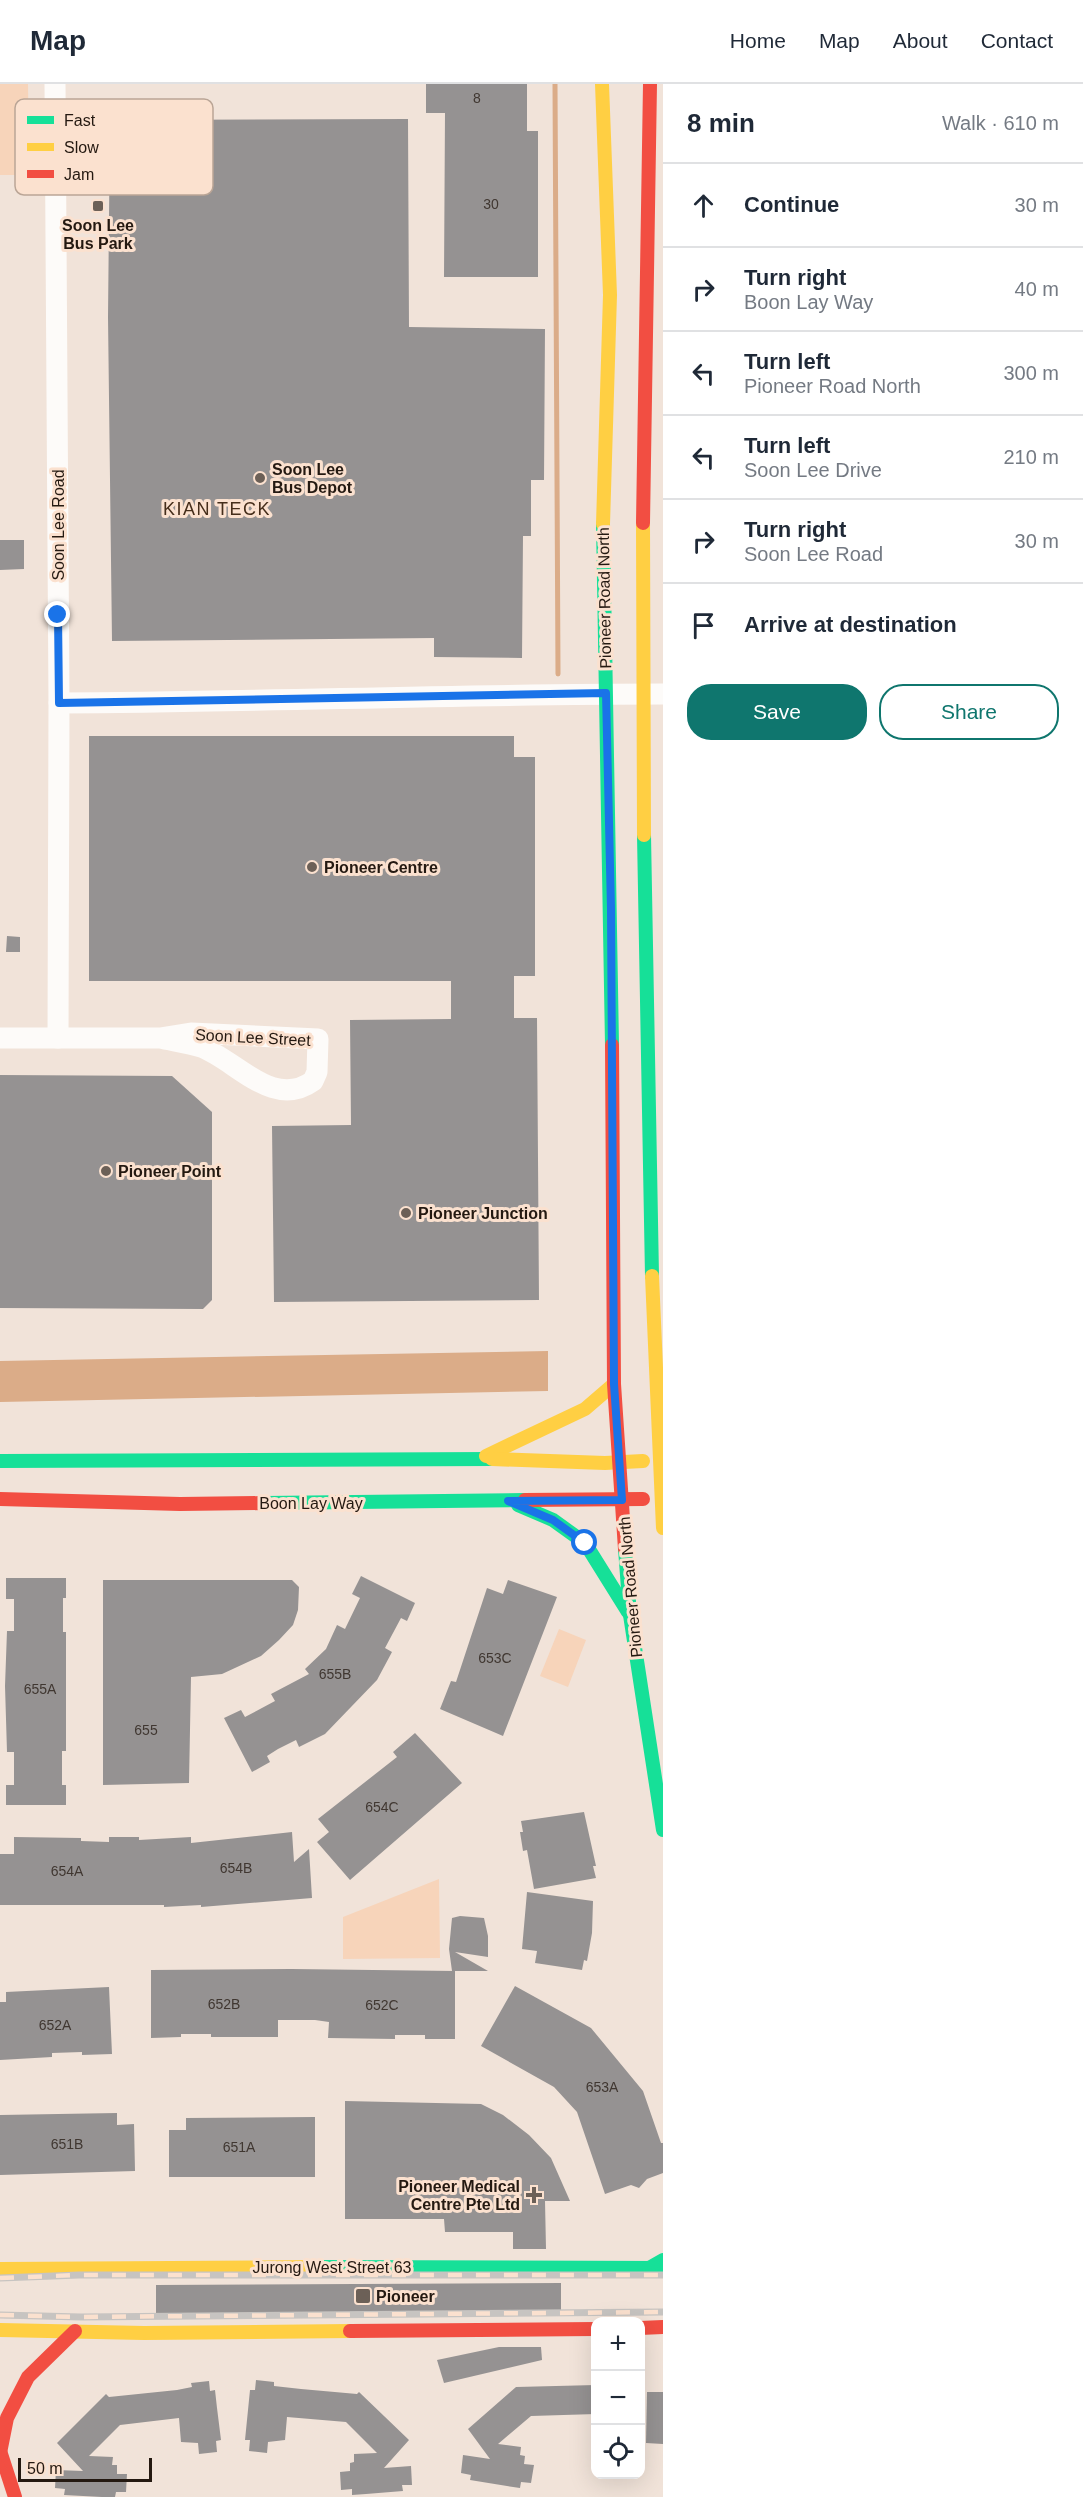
<!DOCTYPE html>
<html lang="en">
<head>
<meta charset="utf-8">
<style>
	:root { --surface:#fff; --page:#f6f6f7; --text:#1f2937; --muted:#747a83; --line:#e0e1e3; --accent:#0f766e }
	body { margin:0; font-family:Helvetica,sans-serif; background:var(--page); color:var(--text) }
	.controls { position:absolute; right:18px; bottom:18px; display:grid; overflow:hidden; border-radius:12px; box-shadow:0 6px 24px #0002 }
	.controls button { width:54px; height:54px; display:grid; place-items:center; padding:0; border:0; border-bottom:2px solid var(--line); background:var(--surface); color:var(--text); font:30px sans-serif }
	.scale { position:absolute; left:18px; bottom:15px; width:134px; box-sizing:border-box; padding-left:6px; border:3px solid #241911; border-top:0; font-size:16px; line-height:21px; white-space:nowrap; color:#241911; -webkit-text-stroke:4px #fbe1cf; paint-order:stroke }
	.stop { position:absolute; width:18px; height:18px; margin:-14px; border:4px solid #1a73e8; border-radius:50%; background:#fff }
	.stop.end { background:#1a73e8; border-color:#fff; box-shadow:0 2px 6px #0008 }
	.list { margin:0; padding:0; list-style:none }
	h2 { display:flex; justify-content:space-between; align-items:center; height:78px; margin:0; padding:0 24px; font-size:26px }
	h2 small { font-size:20px; font-weight:400; color:var(--muted) }
	.list li { display:grid; grid-template-columns:39px 1fr auto; gap:18px; align-items:center; box-sizing:border-box; height:84px; padding:0 24px; border-top:2px solid var(--line) }
	.list b { display:block; font-size:22px; white-space:nowrap }
	.list p { margin:0; font-size:20px; white-space:nowrap; color:var(--muted) }
	.list em { font-size:20px; font-style:normal; color:var(--muted) }
	.actions { display:flex; gap:12px; padding:18px 24px }
	.actions a { flex:1; padding:14px 0; border:2px solid var(--accent); border-radius:24px; text-align:center; font-size:21px; color:var(--accent) }
	.actions .main { background:var(--accent); color:#fff }
	.icon { flex:none; width:33px; height:33px; fill:none; stroke:currentColor; stroke-width:2; stroke-linecap:round; stroke-linejoin:round }
	.map { position:relative; flex:none; width:663px; height:2413px; overflow:hidden }
	header { display:flex; align-items:center; gap:36px; box-sizing:border-box; height:84px; padding:0 30px; background:var(--surface); border-bottom:2px solid var(--line) }
	header strong { font-size:28px }
	nav { display:flex; gap:33px; margin-inline-start:auto; font-size:21px }
	main { display:flex }
	aside { flex:1; background:var(--surface) }
	.map>svg:first-child { display:block }
	.green { fill:#f7d4ba }
	.water { fill:#dbac88 }
	.lines { fill:none; stroke-linecap:round; stroke-linejoin:round }
	.stream { stroke:#dbac88; stroke-width:5 }
	.building { fill:#959292 }
	.street { stroke:#fdfbf9; stroke-width:21 }
	.fast { stroke:#16e098; stroke-width:14 }
	.slow { stroke:#ffcf43; stroke-width:14 }
	.jam { stroke:#f24e42; stroke-width:14 }
	.rail-casing { stroke:#c7c4c1; stroke-width:7 }
	.rail { stroke:#fbe1cf; stroke-width:4.5; stroke-dasharray:14; stroke-linecap:butt }
	.route { stroke:#1a73e8; stroke-width:8 }
	.poi-dot { fill:#6c6057; stroke:#fbe1cf; stroke-width:2 }
	.labels { text-anchor:middle; stroke-width:6; stroke-linejoin:round; paint-order:stroke }
	.number-label { font-size:14px; fill:#403731 }
	.poi-label { font-size:16px; font-weight:bold; fill:#241911; stroke:#fbe1cf; text-anchor:start }
	.street-label { font-size:16px; fill:#241911; stroke:#fbe1cf }
	.neighbourhood-label { font-size:18px; letter-spacing:1.5px; fill:#462e1b; stroke:#fbe1cf }
	.key { fill:#fbe1cf; stroke:#baa596; stroke-width:1.5 }
	.key-label { font-size:16px; fill:#241911 }
</style>
</head>
<body>
<header>
<strong>Map</strong>
<nav><a>Home</a><a>Map</a><a>About</a><a>Contact</a></nav>
</header>
<main>
<div class="map">
<svg width="663" height="2413" viewBox="0 0 663 2413">
	<rect width="100%" height="100%" fill="#f1e3d9"/>
	<g class="green">
		<path d="M0,0h28l1,91h-29z"/>
		<path d="M559,1545l27,11 -18,47 -28,-11z"/>
		<path d="M439,1795l1,79 -97,1v-42z"/>
	</g>
	<path class="water" d="M548,1267v40l-548,11v-41z"/>
	<g class="lines">
		<path class="stream" d="M555,0l3,590"/>
	</g>
	<g class="building">
		<path d="M426,0h101v47h11v146h-94l1,-164h-19z"/>
		<path d="M408,35l1,208 136,2 -1,151h-13v56h-8l-1,122 -88,-1v-19l-322,3 -4,-324 2,-197z"/>
		<path d="M0,456h24v29l-24,1z"/>
		<path d="M89,652h425v21h21v219h-21v42h23l2,282 -265,2 -2,-176 79,-1 -1,-105 101,-1v-38h-362z"/>
		<path d="M7,852l13,1v15h-14z"/>
		<path d="M0,991l172,1 40,36v188l-9,9 -203,-1z"/>
		<path d="M361,1492l54,27 -8,18 -6,-3 -16,30 7,4 -15,28 -52,54 -26,13 -3,-7 -18,9 -11,7 3,6 -18,10 -28,-54 17,-8 4,7 30,-16 -4,-7 38,-20 -4,-5 21,-20 11,-24 8,4 15,-31 -8,-4z"/>
		<path d="M6,1494h60v20h-3v34h3v119h-4v34h4v20h-60v-20h8v-33h-7l-2,-66 2,-55h7v-32h-8z"/>
		<path d="M103,1496h189l7,7 -1,23 -5,15 -14,15 -18,16 -39,18 -31,3 -2,106 -86,2z"/>
		<path d="M508,1496l49,17 -54,139 -63,-27 11,-28 5,1 31,-94 16,6z"/>
		<path d="M415,1649l47,50 -112,97 -33,-38 12,-10 -11,-13 79,-62 -4,-5z"/>
		<path d="M584,1728l12,54h-3l3,12 -62,11 -7,-39 -4,1 -3,-19h3l-2,-11z"/>
		<path d="M292,1748l2,30 15,-13 3,49 -111,9v-2l-37,2v-2h-164v-51h14v-17l67,1v3l28,1v-5h30v3l52,-3v6z"/>
		<path d="M527,1808l66,9 -1,32 -5,28 -3,-1 -2,10 -47,-7 2,-12 -15,-2z"/>
		<path d="M460,1832l24,2 4,18v21l-33,-5 33,19h-36l-3,-22 3,-31z"/>
		<path d="M291,1885l164,2v68h-30v-4h-30v4l-67,-1 1,-16 -14,-2h-37v17h-67v-3h-30v3l-30,1v-68z"/>
		<path d="M515,1902l76,42 52,63 18,52h2v30l-16,6 -8,9 -8,-3 -26,9 -28,-82 -23,-25 -73,-41z"/>
		<path d="M109,1903l3,67 -30,1v-3l-30,1v4l-52,3v-58h6v-10z"/>
		<path d="M345,2017l136,3 22,11 26,20 22,23 19,43h-25l1,48h-33v-17h-68l-1,-13h-99z"/>
		<path d="M117,2029v12l17,-1 1,47 -135,4v-60z"/>
		<path d="M315,2033v60h-146v-47h17v-12z"/>
		<path d="M561,2199v29l-405,4v-31z"/>
		<path d="M499,2263h42l1,13 -98,23 -7,-23z"/>
		<path d="M256,2296l18,2v4l27,3 56,5 2,-2 50,48 -25,28 27,-2 1,19h-10l1,6 -37,3 -14,1v-6l-11,1 -1,-18 10,-1v-8l4,-1v-8l23,-1 -31,-31 -59,-5 -2,23 -17,2 -1,11 -18,-2 1,-11h-5l5,-50h5z"/>
		<path d="M209,2297l1,10 5,-1 2,18 4,32 -5,1 1,11 -18,2 -1,-11 -17,-1 -2,-24 -59,7 -31,31 24,1 -1,8h5v9h10l-1,18h-10l-1,5h-13l-38,-2 1,-6 -10,-1 1,-18 27,1 -26,-28 49,-49 3,3 68,-7 15,-3 -1,-4z"/>
		<path d="M596,2301v29l-65,2 -33,28 23,3 -1,8 5,1 -1,8 10,1 -3,18 -10,-1 -1,6 -13,-2 -37,-6 1,-5 -10,-2 2,-18 27,4 -22,-30 48,-42z"/>
		<path d="M647,2308h16v52l-17,-1z"/>
	</g>
	<g class="lines">
		<g class="street">
			<path d="M55,0l4,619 -1,335"/>
			<path d="M59,619c201,-1 403,-9 604,-9"/>
			<path d="M0,954h160l31,-5 127,6 -1,33 -4,9c-40,29 -77,-21 -112,-34 -13,-4 -27,-6 -41,-9"/>
		</g>
		<g class="fast">
			<path d="M603,440l9,521"/>
			<path d="M644,751l8,441"/>
			<path d="M0,1377l492,-2"/>
			<path d="M265,1419l260,-3"/>
			<path d="M518,1421l35,15 32,23 43,69"/>
			<path d="M625,1465l5,66 33,215"/>
			<path d="M321,2183l342,1"/>
			<path d="M649,2184l14,-8"/>
		</g>
		<g class="slow">
			<path d="M602,0l8,211 -7,229"/>
			<path d="M643,439l1,312"/>
			<path d="M652,1192l11,252"/>
			<path d="M486,1372l99,-47 29,-25"/>
			<path d="M492,1375l113,4 38,-2"/>
			<path d="M0,2185l321,-2"/>
			<path d="M0,2246l144,3 206,-2"/>
		</g>
		<g class="jam">
			<path d="M643,439l7,-439"/>
			<path d="M612,961l2,339 11,165"/>
			<path d="M0,1415l180,5 85,-1"/>
			<path d="M525,1416l118,-1"/>
			<path d="M640,2244l23,-1"/>
			<path d="M350,2247l246,-2"/>
			<path d="M0,2367l15,46"/>
			<path d="M0,2369l7,-35 21,-41 47,-46"/>
		</g>
		<defs>
			<g id="rail">
				<path d="M0,2194l79,-3h584"/>
				<path d="M0,2231l81,2 582,-5"/>
			</g>
		</defs>
		<use href="#rail" class="rail-casing"/>
		<use href="#rail" class="rail"/>
	</g>
	<g class="lines">
		<path class="route" d="M58,531l1,88 547,-10 5,216 3,475 8,116 -114,1 45,19 32,23"/>
	</g>
	<g class="poi-dot">
		<rect x="92" y="116" width="12" height="12" rx="3"/>
		<circle cx="260" cy="394" r="6"/>
		<circle cx="312" cy="783" r="6"/>
		<circle cx="106" cy="1087" r="6"/>
		<circle cx="406" cy="1129" r="6"/>
		<path d="M531 2102h6v6h6v6h-6v6h-6v-6h-6v-6h6z"/>
		<rect x="355" y="2204" width="16" height="16" rx="3"/>
	</g>
	<g class="labels">
		<g class="number-label">
			<text x="477" y="19">8</text>
			<text x="491" y="125">30</text>
			<text x="495" y="1579">653C</text>
			<text x="335" y="1595">655B</text>
			<text x="40" y="1610">655A</text>
			<text x="146" y="1651">655</text>
			<text x="382" y="1728">654C</text>
			<text x="236" y="1789">654B</text>
			<text x="67" y="1792">654A</text>
			<text x="224" y="1925">652B</text>
			<text x="382" y="1926">652C</text>
			<text x="55" y="1946">652A</text>
			<text x="602" y="2008">653A</text>
			<text x="67" y="2065">651B</text>
			<text x="239" y="2068">651A</text>
		</g>
		<g class="poi-label">
			<text x="98" y="147" text-anchor="middle">Soon Lee<tspan x="98" dy="18">Bus Park</tspan></text>
			<text x="272" y="391">Soon Lee<tspan x="272" dy="18">Bus Depot</tspan></text>
			<text x="324" y="789">Pioneer Centre</text>
			<text x="118" y="1093">Pioneer Point</text>
			<text x="418" y="1135">Pioneer Junction</text>
			<text x="520" y="2108" text-anchor="end">Pioneer Medical<tspan x="520" dy="18">Centre Pte Ltd</tspan></text>
			<text x="376" y="2218">Pioneer</text>
		</g>
		<g class="street-label">
			<text transform="translate(58 441) rotate(-90)" y="6">Soon Lee Road</text>
			<text transform="translate(604 514) rotate(-91)" y="6">Pioneer Road North</text>
			<text transform="translate(253 953) rotate(3)" y="6">Soon Lee Street</text>
			<text x="311" y="1425">Boon Lay Way</text>
			<text transform="translate(630 1503) rotate(-95)" y="6">Pioneer Road North</text>
			<text x="332" y="2189">Jurong West Street 63</text>
		</g>
		<g class="neighbourhood-label">
			<text x="217" y="431">KIAN TECK</text>
		</g>
	</g>
	<rect x="15" y="15" width="198" height="96" rx="9" class="key"/>
	<rect x="27" y="32" width="27" height="8" fill="#16e098"/>
	<rect x="27" y="59" width="27" height="8" fill="#ffcf43"/>
	<rect x="27" y="86" width="27" height="8" fill="#f24e42"/>
	<g class="key-label">
		<text x="64" y="42">Fast</text>
		<text x="64" y="69">Slow</text>
		<text x="64" y="96">Jam</text>
	</g>
</svg>
<div class="controls">
<button>+</button>
<button>−</button>
<button><svg class="icon" aria-label="locate" viewBox="0 0 24 24"><circle cx="12" cy="12" r="6"/><path d="M12 2v4M12 18v4M2 12h4M18 12h4"/></svg></button>
</div>
<div class="scale">50 m</div>
<div class="stop" style="left:585px;top:1459px"></div>
<div class="stop end" style="left:58px;top:531px"></div>
</div>
<aside>
<h2>8 min<small>Walk · 610 m</small></h2>
<ul class="list">
<li><svg class="icon" aria-label="ahead" viewBox="0 0 24 24"><path d="M12 20V5M6 11l6-6 6 6"/></svg><div><b>Continue</b></div><em>30 m</em></li>
<li><svg class="icon" aria-label="right" viewBox="0 0 24 24"><path d="M7 20v-9h11M14 6l5 5-5 5"/></svg><div><b>Turn right</b><p>Boon Lay Way</p></div><em>40 m</em></li>
<li><svg class="icon" aria-label="left" viewBox="0 0 24 24"><path d="M17 20v-9H6M10 6l-5 5 5 5"/></svg><div><b>Turn left</b><p>Pioneer Road North</p></div><em>300 m</em></li>
<li><svg class="icon" aria-label="left" viewBox="0 0 24 24"><path d="M17 20v-9H6M10 6l-5 5 5 5"/></svg><div><b>Turn left</b><p>Soon Lee Drive</p></div><em>210 m</em></li>
<li><svg class="icon" aria-label="right" viewBox="0 0 24 24"><path d="M7 20v-9h11M14 6l5 5-5 5"/></svg><div><b>Turn right</b><p>Soon Lee Road</p></div><em>30 m</em></li>
<li><svg class="icon" aria-label="arrive" viewBox="0 0 24 24"><path d="M6 21V4h12l-3 4 3 4H6"/></svg><div><b>Arrive at destination</b></div></li>
</ul>
<div class="actions"><a class="main">Save</a><a>Share</a></div>
</aside>
</main>
</body>
</html>
